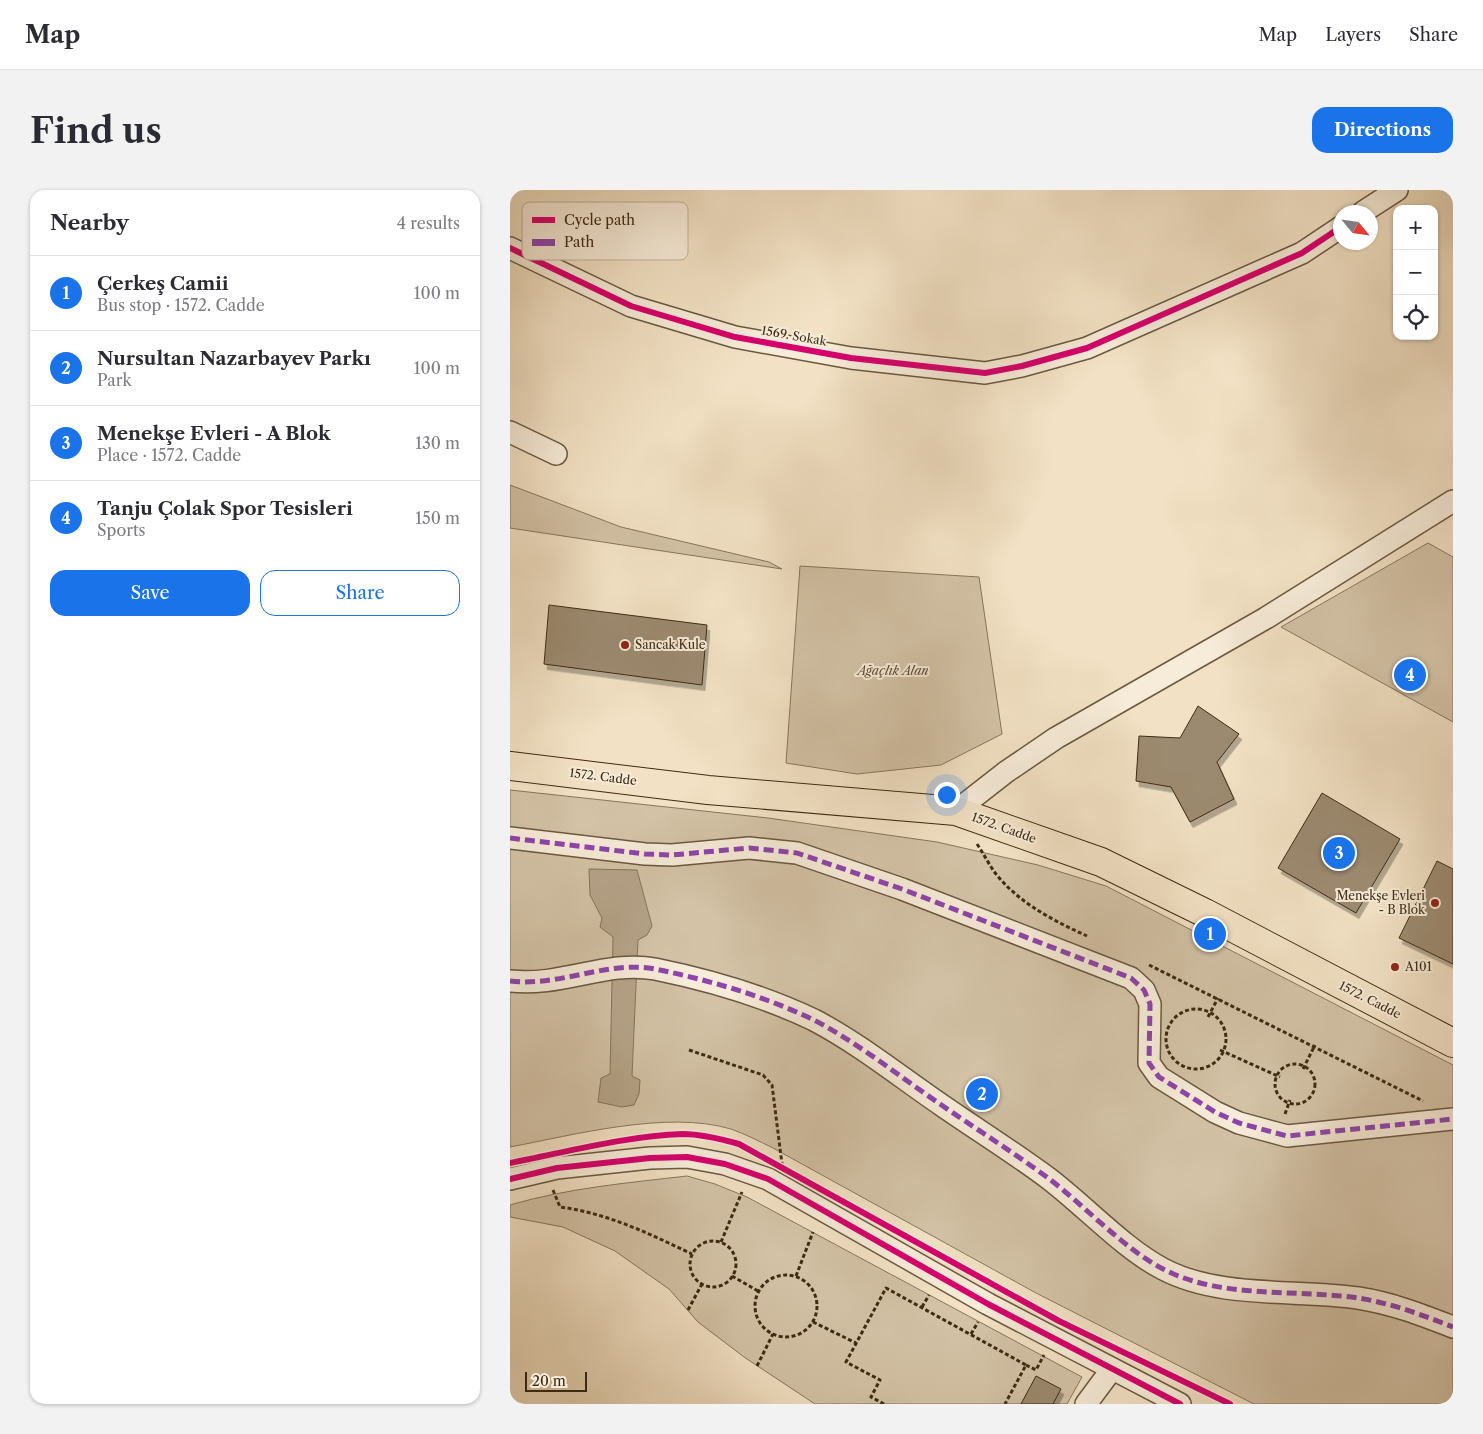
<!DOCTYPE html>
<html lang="en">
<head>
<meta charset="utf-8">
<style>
	:root { --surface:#fff; --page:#f2f2f3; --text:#2b2b33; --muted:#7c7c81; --line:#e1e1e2; --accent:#1a73e8 }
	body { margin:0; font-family:"Libre Caslon Text",serif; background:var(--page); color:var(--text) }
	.controls { position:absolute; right:15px; top:15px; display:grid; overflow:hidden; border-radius:10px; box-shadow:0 1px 4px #0004 }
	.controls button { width:45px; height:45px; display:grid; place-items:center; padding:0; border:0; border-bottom:1px solid var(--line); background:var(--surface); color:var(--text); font:25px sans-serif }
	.compass { position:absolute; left:823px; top:15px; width:45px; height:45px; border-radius:50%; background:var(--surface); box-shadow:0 1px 4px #0004; rotate:119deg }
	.scale { position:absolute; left:15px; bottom:12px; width:62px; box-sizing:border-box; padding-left:5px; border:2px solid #3e2b13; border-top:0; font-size:14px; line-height:18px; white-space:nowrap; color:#3e2b13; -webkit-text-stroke:4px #f7ecd9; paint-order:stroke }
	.you { position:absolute; left:436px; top:604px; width:18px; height:18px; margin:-12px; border:4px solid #fff; border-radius:50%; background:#1a73e8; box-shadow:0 0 0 8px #1a73e833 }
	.badge { display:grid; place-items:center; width:32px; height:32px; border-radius:50%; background:var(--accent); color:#fff; font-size:16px; font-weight:700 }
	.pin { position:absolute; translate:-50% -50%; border:2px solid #fff; box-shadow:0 1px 5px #0006 }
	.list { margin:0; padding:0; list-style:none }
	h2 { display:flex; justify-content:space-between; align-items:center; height:65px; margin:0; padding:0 20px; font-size:21px }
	h2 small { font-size:16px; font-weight:400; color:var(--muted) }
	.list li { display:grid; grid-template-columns:32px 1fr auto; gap:15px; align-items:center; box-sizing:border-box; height:75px; padding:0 20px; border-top:1px solid var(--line) }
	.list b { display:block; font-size:19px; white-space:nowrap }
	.list p { margin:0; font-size:16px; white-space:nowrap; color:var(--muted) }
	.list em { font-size:16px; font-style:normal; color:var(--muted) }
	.actions { display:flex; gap:10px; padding:15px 20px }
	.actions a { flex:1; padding:11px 0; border:1px solid var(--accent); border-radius:15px; text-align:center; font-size:18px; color:var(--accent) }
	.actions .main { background:var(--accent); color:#fff }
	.icon { flex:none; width:28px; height:28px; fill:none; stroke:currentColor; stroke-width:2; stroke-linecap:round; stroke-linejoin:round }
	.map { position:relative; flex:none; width:943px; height:1214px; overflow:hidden; border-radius:15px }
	header { display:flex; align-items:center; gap:30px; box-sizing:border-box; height:70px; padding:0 25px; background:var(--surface); border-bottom:1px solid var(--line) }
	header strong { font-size:24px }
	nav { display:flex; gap:28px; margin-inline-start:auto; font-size:18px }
	.intro { display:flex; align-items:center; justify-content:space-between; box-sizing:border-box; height:120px; padding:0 30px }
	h1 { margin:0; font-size:35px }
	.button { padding:12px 22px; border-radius:15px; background:var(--accent); color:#fff; font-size:18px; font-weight:700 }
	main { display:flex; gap:30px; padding:0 30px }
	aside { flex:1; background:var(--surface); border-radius:15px; box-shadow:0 1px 4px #0004 }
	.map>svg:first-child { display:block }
	.green { fill:#d3c2a6; stroke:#88765c }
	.water { fill:#b5a388; stroke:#857359 }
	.building { fill:#9c8a6f; stroke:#3e2b13; filter:url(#shadow) }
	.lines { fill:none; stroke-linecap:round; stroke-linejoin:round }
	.minor-casing { stroke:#6b583f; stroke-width:24 }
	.major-casing { stroke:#3e2b13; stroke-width:30 }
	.path { stroke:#3e2b13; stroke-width:3; stroke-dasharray:4 2.5; stroke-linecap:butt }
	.minor { stroke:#f7ecd9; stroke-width:21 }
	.major { stroke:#f2e1c4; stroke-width:28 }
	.quiet { stroke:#8e44ad; stroke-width:5; stroke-dasharray:10 5; stroke-linecap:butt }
	.cycleway-casing { stroke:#f7ecd9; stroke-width:9 }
	.cycleway { stroke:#d6006c; stroke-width:6 }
	.poi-dot { fill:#8f2418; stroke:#f7ecd9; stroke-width:2 }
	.labels { text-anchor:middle; stroke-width:4; stroke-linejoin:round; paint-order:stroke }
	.street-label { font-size:12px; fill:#3e2b13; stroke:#f7ecd9 }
	.poi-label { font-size:12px; fill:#3e2b13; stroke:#f7ecd9; text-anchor:start }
	.park-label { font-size:12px; font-style:italic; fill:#5c4930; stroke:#f7ecd9 }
	.key { fill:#f7ecd9; stroke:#c0b29e; stroke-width:1 }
	.key-label { font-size:14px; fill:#3e2b13 }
</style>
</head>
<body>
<header>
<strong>Map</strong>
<nav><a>Map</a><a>Layers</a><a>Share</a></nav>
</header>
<div class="intro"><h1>Find us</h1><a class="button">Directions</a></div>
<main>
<aside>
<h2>Nearby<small>4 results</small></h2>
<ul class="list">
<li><span class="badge">1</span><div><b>Çerkeş Camii</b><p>Bus stop · 1572. Cadde</p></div><em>100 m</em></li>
<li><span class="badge">2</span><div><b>Nursultan Nazarbayev Parkı</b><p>Park</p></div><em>100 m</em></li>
<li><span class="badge">3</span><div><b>Menekşe Evleri - A Blok</b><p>Place · 1572. Cadde</p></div><em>130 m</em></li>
<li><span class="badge">4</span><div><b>Tanju Çolak Spor Tesisleri</b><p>Sports</p></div><em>150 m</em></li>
</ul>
<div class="actions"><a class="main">Save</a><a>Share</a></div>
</aside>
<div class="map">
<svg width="943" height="1214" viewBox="0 0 943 1214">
	<defs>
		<filter id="shadow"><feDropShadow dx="3" dy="5.5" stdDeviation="0" flood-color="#0004"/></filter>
	</defs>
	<rect width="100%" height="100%" fill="#f2e1c4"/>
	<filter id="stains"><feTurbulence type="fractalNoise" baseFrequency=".004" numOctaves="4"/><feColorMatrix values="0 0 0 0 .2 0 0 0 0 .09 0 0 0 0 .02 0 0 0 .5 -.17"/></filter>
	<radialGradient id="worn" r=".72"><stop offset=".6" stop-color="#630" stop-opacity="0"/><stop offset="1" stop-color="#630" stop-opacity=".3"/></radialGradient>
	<g class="green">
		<path d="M0,295l111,42 148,35 13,7 -272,-41z"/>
		<path d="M918,353l25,14v165l-172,-95z"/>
		<path d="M290,376l179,11 23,157 -61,31 -84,9 -71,-11z"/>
		<path d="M0,600l258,28 169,24 101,23 68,21 347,179v339h-199l-218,-111 -263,-145c-14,-7 -28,-14 -42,-19 -64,-19 -157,6 -221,18z"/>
		<path d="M177,986l28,8 32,13 335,180 -15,27h-252l-71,-47 -46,-35 -29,-33 -54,-38 -52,-24 -53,-10v-12c58,-17 117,-22 177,-29z"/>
	</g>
	<path class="water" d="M79,679l48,1 15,56 -5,9 -9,5 -6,136 8,4 -1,14 -5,11 -12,2 -24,-5 3,-24 9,-4 3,-137 -13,-10 2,-9 -12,-23z"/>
	<g class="building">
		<path d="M39,415l158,20 -5,60 -158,-21z"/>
		<path d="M688,516l41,28 -22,28 17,37 -44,23 -19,-35 -35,-6 3,-45 41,2z"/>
		<path d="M812,603l78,46 -44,74 -78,-45z"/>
		<path d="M927,671l16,8v95l-54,-26z"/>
		<path d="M526,1186l25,13 -8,15h-32z"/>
	</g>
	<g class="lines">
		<defs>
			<g id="minor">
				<path d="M853,22l34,-22"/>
				<path d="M0,58l121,58 104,31 116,21 134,15 37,-7 65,-18 215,-95 39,-26"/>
				<path d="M0,242l46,22"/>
				<path d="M446,621l50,-39 50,-34 210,-120 187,-117"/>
				<path d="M0,648l135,16 27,1 77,-7 48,5 105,36 229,89 13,12 6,14 -1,59 10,14 56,35 24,11 48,13 166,-17"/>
				<path d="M0,791c51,6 97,-21 145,-12 54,11 109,27 159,51 44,23 85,56 126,84 36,25 73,48 108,74 37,28 75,70 115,91 57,30 132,20 195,29 33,5 64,17 95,29"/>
				<path d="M0,989l47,-11 93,-10 37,-1 38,7 43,15 220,125 192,100"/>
				<path d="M576,1214l26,-35"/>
			</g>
			<path id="major" d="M0,576l198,24 248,21 145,51 104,51 248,130"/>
		</defs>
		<use href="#minor" class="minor-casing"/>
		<use href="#major" class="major-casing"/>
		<g class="path">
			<path d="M467,654c7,10 12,21 19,30 23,29 58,47 91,62"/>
			<path d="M639,775l274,136"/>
			<circle cx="686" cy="849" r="30"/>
			<path d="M698,827l10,-19"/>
			<path d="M179,860l74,25 9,10 10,79"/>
			<path d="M710,860l60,27"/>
			<circle cx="785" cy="894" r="20"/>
			<path d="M793,879l12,-24"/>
			<path d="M775,924l5,-14"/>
			<path d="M43,1000l7,17c47,6 90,27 132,47"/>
			<circle cx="203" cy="1074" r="23"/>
			<path d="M211,1052l21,-50"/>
			<circle cx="276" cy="1116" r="31"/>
			<path d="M222,1086l26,15"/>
			<path d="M286,1086l17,-44"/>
			<path d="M412,1117l7,-12"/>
			<path d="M178,1120l14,-26"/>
			<path d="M303,1132l43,21"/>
			<path d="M461,1144l7,-12"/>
			<path d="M516,1175l10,5 8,-15"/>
			<path d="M247,1176l16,-32"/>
			<path d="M374,1214l-13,-7 9,-17 -34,-18 40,-74 140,77 -21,39"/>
		</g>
		<use href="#minor" class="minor"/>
		<use href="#major" class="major"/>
		<g class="quiet">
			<path d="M0,648l135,16 27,1 77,-7 48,5 105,36 229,89 13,12 6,14 -1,59 10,14 56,35 24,11 48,13 166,-17"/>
			<path d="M0,791c51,6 97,-21 145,-12 54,11 109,27 159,51 44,23 85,56 126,84 36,25 73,48 108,74 37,28 75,70 115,91 57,30 132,20 195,29 33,5 64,17 95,29"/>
		</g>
		<defs>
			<g id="cycleway">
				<path d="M0,58l121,58 104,31 116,21 134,15 37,-7 65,-18 215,-95 39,-26"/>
				<path d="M0,973c57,-11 115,-27 173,-29 19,0 38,5 56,10l320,177 171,83"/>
				<path d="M0,989l47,-11 93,-10 37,-1 38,7 43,15 220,125 192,100"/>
			</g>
		</defs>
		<use href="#cycleway" class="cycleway-casing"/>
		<use href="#cycleway" class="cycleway"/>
	</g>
	<g class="poi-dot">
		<circle cx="115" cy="455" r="5"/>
		<circle cx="925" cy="713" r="5"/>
		<circle cx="885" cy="777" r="5"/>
	</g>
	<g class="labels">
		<g class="street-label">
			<text transform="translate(284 146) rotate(10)" y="4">1569. Sokak</text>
			<text transform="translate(93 587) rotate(7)" y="4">1572. Cadde</text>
			<text transform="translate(494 638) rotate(20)" y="4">1572. Cadde</text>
			<text transform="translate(860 810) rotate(27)" y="4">1572. Cadde</text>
		</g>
		<g class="poi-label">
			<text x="125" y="459">Sancak Kule</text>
			<text x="915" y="710" text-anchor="end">Menekşe Evleri<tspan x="915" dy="14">- B Blok</tspan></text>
			<text x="895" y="781">A101</text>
		</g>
		<g class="park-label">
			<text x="383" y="485">Ağaçlık Alan</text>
		</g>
	</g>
	<rect x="12" y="12" width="166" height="58" rx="8" class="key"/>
	<rect x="22" y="27" width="23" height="6" fill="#d6006c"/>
	<rect x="22" y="49" width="23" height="7" fill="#8e44ad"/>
	<g class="key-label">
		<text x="54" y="35">Cycle path</text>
		<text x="54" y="57">Path</text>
	</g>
	<rect width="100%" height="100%" filter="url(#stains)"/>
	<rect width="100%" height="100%" fill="url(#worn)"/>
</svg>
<div class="controls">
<button>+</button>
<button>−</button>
<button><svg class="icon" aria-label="locate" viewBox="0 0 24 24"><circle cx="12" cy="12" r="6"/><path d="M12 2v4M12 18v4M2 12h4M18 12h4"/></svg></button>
</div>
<svg class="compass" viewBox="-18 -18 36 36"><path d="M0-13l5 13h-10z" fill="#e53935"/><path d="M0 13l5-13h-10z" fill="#7c7c81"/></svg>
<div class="scale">20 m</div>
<div class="you"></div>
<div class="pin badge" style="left:700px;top:744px">1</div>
<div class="pin badge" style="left:472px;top:904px">2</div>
<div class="pin badge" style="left:829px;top:663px">3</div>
<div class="pin badge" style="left:900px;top:485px">4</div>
</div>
</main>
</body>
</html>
